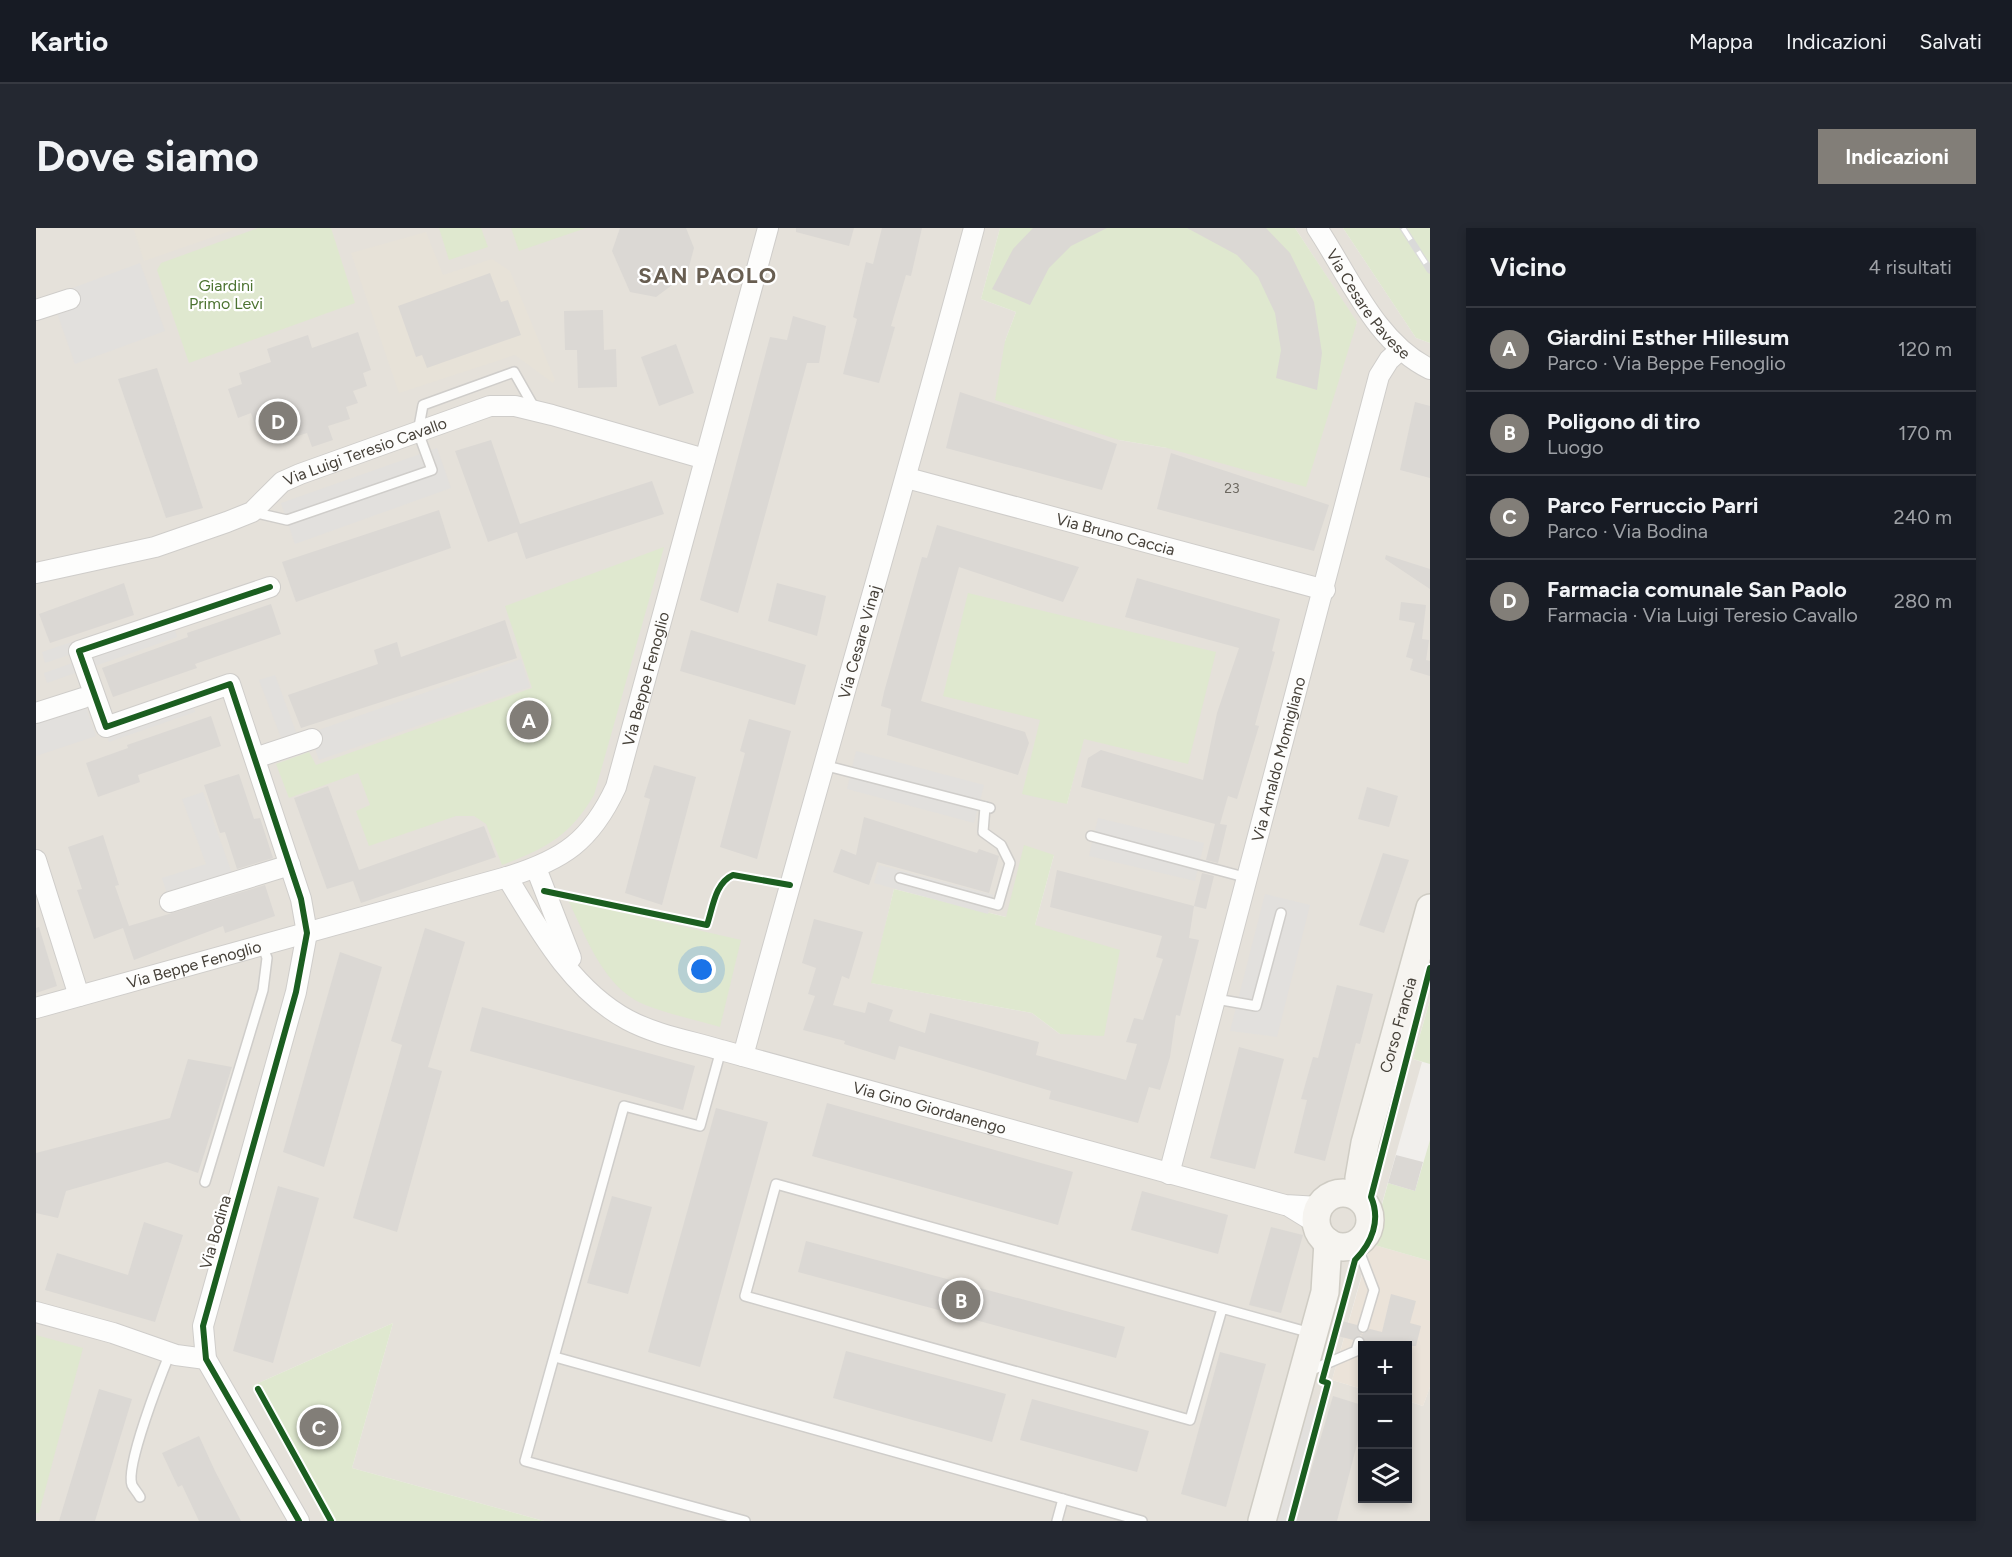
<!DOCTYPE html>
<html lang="it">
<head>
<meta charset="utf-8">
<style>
	:root { --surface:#171b24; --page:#242831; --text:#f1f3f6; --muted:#9ea1a6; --line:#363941; --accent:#827e78 }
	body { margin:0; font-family:Figtree,sans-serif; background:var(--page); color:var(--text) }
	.controls { position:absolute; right:18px; bottom:18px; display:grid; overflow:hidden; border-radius:0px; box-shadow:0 3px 9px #0003 }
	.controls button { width:54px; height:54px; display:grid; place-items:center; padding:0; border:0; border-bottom:2px solid var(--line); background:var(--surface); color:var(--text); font:30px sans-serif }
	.you { position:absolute; left:666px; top:742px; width:21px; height:21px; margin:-15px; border:4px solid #fff; border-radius:50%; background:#1a73e8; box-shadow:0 0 0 9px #1a73e833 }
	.badge { display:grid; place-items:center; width:39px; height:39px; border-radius:50%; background:var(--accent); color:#fff; font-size:20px; font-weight:700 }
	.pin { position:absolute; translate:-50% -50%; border:3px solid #fff; box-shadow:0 2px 6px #0006 }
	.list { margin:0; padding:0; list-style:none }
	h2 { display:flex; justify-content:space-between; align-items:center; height:78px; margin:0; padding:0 24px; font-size:26px }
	h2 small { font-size:20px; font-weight:400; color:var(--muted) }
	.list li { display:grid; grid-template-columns:39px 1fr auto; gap:18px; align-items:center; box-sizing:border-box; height:84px; padding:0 24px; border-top:2px solid var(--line) }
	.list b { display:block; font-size:22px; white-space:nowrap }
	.list p { margin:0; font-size:20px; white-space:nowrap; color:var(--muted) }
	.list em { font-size:20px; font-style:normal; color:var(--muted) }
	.icon { flex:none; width:33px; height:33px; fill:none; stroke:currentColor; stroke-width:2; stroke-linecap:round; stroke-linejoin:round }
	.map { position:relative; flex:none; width:1394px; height:1293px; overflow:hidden; border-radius:0px }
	header { display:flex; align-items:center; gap:36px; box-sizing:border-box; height:84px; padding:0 30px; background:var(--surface); border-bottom:2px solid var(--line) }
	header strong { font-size:28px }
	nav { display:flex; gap:33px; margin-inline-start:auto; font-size:21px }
	.intro { display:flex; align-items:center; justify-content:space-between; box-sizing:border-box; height:144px; padding:0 36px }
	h1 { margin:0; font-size:42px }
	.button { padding:15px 27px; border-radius:0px; background:var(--accent); color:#fff; font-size:21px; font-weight:700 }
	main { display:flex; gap:36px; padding:0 36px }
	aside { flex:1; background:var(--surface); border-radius:0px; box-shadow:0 3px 9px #0003 }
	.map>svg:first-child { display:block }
	.residential { fill:#e5e1da; fill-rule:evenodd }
	.commercial { fill:#ebe3d9 }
	.education { fill:#e7e2d8 }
	.green { fill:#dfe8cf }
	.parking { fill:#e2e0dd }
	.building { fill:#dbd8d4 }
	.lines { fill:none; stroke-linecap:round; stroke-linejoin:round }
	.lane-casing { stroke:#cfcdca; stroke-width:12 }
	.street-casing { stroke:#cfcdca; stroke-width:22 }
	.secondary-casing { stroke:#cfccc4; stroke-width:30 }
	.lane { stroke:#fdfdfc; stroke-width:9 }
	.street { stroke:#fdfdfc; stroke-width:20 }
	.secondary { stroke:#f6f4f0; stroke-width:27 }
	.rail-casing { stroke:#dadad9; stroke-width:7 }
	.rail { stroke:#fff; stroke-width:4.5; stroke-dasharray:14; stroke-linecap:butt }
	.cycleway-casing { stroke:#fff; stroke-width:10 }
	.cycleway { stroke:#1b5e20; stroke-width:6 }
	.labels { text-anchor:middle; stroke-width:4.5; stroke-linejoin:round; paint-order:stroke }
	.number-label { font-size:14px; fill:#6c6860 }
	.park-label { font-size:16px; fill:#4c7331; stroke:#fff }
	.street-label { font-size:16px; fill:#464139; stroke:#fff }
	.district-label { font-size:22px; font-weight:bold; letter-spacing:1.5px; fill:#685e51; stroke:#fff }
</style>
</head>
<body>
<header>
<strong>Kartio</strong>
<nav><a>Mappa</a><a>Indicazioni</a><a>Salvati</a></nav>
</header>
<div class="intro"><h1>Dove siamo</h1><a class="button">Indicazioni</a></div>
<main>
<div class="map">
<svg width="1394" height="1293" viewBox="0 0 1394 1293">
	<rect width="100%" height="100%" fill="#f1efec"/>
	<path class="residential" d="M0,0h964l-19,71 35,13 -11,29 114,99 48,8 190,-125 -62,-95h48l73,110 14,5v656l-17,60 9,3 -90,318 30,9v109h46v-97l15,5 7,-19v134h-886l-192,-53 41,-145 -141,63 73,135h-289zM1179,424l-132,87 -16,65 -27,-84zM1018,627l-19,70 25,109 -28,-21 -160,-30 22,-94 112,28z"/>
	<path class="commercial" d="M1335,1016l59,17v126l-7,19 -15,-5v-55h-46v43l-30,-9z"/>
	<g class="education">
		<path d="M89,0h114l-95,33 -10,-31z"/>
		<path d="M390,4l17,43 49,-16 18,12 45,109 -2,3 -38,-28 -116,38 -48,-140z"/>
	</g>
	<g class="green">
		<path d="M222,0h73l24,75 -166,60 -32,-93 4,-7z"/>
		<path d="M403,0h42l7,19 -39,13z"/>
		<path d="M475,0h75l-67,23z"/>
		<path d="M964,0h295l62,94 -51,165 -139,-39 -48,-8 -124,-40 10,-59 11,-29 -35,-13z"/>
		<path d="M1307,0h87v115l-14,-5z"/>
		<path d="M628,319l-70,248c-24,41 -49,54 -92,70l-16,-41 -12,-8h-18l-87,30 -13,-35 14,-6 -12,-32 -69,25 -13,-34 33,-12 7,13 216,-77 -27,-82z"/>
		<path d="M932,365l248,59 -28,112 -104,-25 -17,65 -45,-10 18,-74 -97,-24z"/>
		<path d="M988,617l30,10 -19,70 85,25 -16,86 -44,-2 -28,-21 -161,-30 23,-94 112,28z"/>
		<path d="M532,672l173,40 -21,87c-23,-7 -66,-16 -85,-27 -35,-21 -50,-66 -67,-100z"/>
		<path d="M1394,772v64l-17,-5z"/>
		<path d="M1394,912v121l-59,-17 17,-61 27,8z"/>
		<path d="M357,1095l-41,145 192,53h-219l-73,-135z"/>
		<path d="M0,1107l47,13 -44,165h-3z"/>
	</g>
	<g class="parking">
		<path d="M104,35l25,68 -90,33 -24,-68z"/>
		<path d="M401,220l14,40 -156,56 -14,-41z"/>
		<path d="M230,349l4,10 -225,76 -3,-11z"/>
		<path d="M138,399l3,10 -130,46 -3,-10z"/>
		<path d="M485,431l9,28 -211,73 -9,-27z"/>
		<path d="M239,447l25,68 -15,5 -26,-68z"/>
		<path d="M154,469l5,15 -86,30 -5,-14z"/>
		<path d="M47,470l13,38 -60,20v-43z"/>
		<path d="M820,523l128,34 -10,38 -127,-34z"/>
		<path d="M167,564l32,90 -65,20 -8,-24 44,-14 -24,-65z"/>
		<path d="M1062,590l106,25 -9,38 -106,-25z"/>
		<path d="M843,637l114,30 -5,19 -114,-31z"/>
		<path d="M1229,666l45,11 -33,132 -47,-6z"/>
		<path d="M1270,1175l13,4 -32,114h-13z"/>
	</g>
	<g class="building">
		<path d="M584,0h66l8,20 -7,26 -31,23 -26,-5 -18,-41z"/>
		<path d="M760,0h58l-5,18 -53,-14z"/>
		<path d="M846,0h40l-11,48 -5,-1 -15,51 4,1 -16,56 -36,-9 14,-55 -4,-2 13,-55 7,2z"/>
		<path d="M997,0h74l-36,18 -22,22 -19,37 -38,-16 21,-40z"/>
		<path d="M1151,0h79l24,25 24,49 8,51 -5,37 -41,-12 5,-28 -6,-37 -17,-36 -21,-22z"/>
		<path d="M454,45l11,29 7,-2 13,35 -94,33 -5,-13 -6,2 -18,-51z"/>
		<path d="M567,82l1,40 12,-1 1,38 -39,1 -1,-38h-12l-1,-39z"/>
		<path d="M757,88l33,10 -7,37h-12l-69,250 -38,-13 70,-263 17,3z"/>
		<path d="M322,104l13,38 -8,3 4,13 -14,5 5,12 -12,4 4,12 -22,7 5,14 -21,7 -5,-14 -22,7 -5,-12 -10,3 -4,-10 -11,4 -4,-12 -13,5 -10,-29 14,-5 -3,-11 32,-11 -4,-13 41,-14 4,13z"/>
		<path d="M640,116l18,49 -35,13 -18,-49z"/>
		<path d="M121,140l46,140 -37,10 -48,-139z"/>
		<path d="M924,164l157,52 -15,46 -156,-42z"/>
		<path d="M1379,174l15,4v72l-30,-8z"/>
		<path d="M455,212l29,84 132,-43 12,33 -138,45 -9,-27 -29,10 -33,-91z"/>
		<path d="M1135,225l158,52 -15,46 -157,-42z"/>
		<path d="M403,282l12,38 -155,54 -14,-40z"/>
		<path d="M901,297l142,42 -16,35 -104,-35 -38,134 104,31 4,11 -11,32 -131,-40 4,-26 -10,-3 3,-14 38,-135 5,1z"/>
		<path d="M1350,327l44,14v20l-45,-30z"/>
		<path d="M1101,350l143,41 -8,32 3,1 -20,73 4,1 -22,73 -9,-3 -8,28 7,1 -9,38 -12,-3 9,-36 -134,-37 7,-29 13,-8 102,30 14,-67 22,-65 -114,-31z"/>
		<path d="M88,355l10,32 -84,28 -11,-29z"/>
		<path d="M741,355l49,13 -9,40 -49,-15z"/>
		<path d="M1365,374l25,3 -4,34 7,1 -3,20 4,1v15l-20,-6 3,-11 -7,-2 9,-34 -16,-3z"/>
		<path d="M235,376l10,30 -86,30 2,4 -84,29 -11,-29 86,-31 -1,-4z"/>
		<path d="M469,392l12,38 -216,70 -13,-33 90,-31 -4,-14 23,-8 4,15z"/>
		<path d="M655,402l115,35 -11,40 -115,-34z"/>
		<path d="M175,488l10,30 -83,29 2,7 -42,15 -12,-34 42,-15 -1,-3z"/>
		<path d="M713,491l42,12 -34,128 -37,-12 25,-94 -5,-2z"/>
		<path d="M618,537l42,12 -34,128 -37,-12 25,-94 -6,-2z"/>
		<path d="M203,546l15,45 6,-1 13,40 -36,11 -12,-37 -5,1 -16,-48z"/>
		<path d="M292,558l31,84 125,-44 12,31 -135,46 -8,-22 -26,8 -33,-91z"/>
		<path d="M1331,559l31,9 -9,31 -31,-8z"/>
		<path d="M828,589l113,36 2,-4 20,7 -10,37 -112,-31 -8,23 -36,-13 8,-23 15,6z"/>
		<path d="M67,607l16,50 -4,1 14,40 136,-41 10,31 -50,17 -2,-7 -89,34 -11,-32 -29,11 -17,-49 5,-1 -14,-42z"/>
		<path d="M1347,625l26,7 -25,73 -25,-8z"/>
		<path d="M1021,642l137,36 -5,32 10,2 -19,76 -4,-1 -6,42 -10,33 -11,-3 -11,36 -89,-24 2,-8 -152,-45 -4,14 -51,-16 1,-3 -42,-11 12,-34 -7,-2 8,-26 -14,-5 12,-44 49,13 -14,47 -7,-3 -9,29 32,8 3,-11 25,8 -4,11 36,12 5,-20 109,29 -3,13 90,25 11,-36 -11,-2 8,-24 9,2 20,-61 -7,-2 6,-21 -112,-29z"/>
		<path d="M1166,645l12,3 -8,33 -12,-3z"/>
		<path d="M3,699l18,59 -21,7v-65z"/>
		<path d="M389,700l40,14 -37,125 14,4 -45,161 -44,-14 49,-173 -11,-4z"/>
		<path d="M304,724l42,15 -58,200 -41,-15z"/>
		<path d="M1301,757l36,9 -13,50 -4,-1 -31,118 -31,-8 13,-53 -6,-1 12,-42 5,1z"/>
		<path d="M446,779l213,59 -12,44 -213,-59z"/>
		<path d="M1203,819l45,12 -29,110 -45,-11z"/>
		<path d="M152,831l44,8 -34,106 -31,-11 -101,29 -8,27 -22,-5v-60l134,-35z"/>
		<path d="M791,875l246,69 -15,53 -246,-69z"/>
		<path d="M680,880l52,14 -68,245 -52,-15z"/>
		<path d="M1360,927l27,7 -8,29 -27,-8z"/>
		<path d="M242,958l41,12 -46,165 -40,-12z"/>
		<path d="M1106,963l86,24 -10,39 -87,-24z"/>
		<path d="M576,968l40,11 -24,87 -41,-11z"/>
		<path d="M108,994l39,13 -28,87 -110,-32 12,-37 71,22z"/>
		<path d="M1235,999l32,8 -22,78 -32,-8z"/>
		<path d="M770,1013l319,86 -9,31 -318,-86z"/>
		<path d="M1355,1066l25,7 -6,22 11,3 -5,20h-44l-6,-2 -5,-9 -8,5 -15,-4 4,-15 15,4 5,9 8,-5 12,3z"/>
		<path d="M810,1123l160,43 -14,48 -159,-44z"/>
		<path d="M1184,1124l46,12 -40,143 -45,-13z"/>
		<path d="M63,1161l33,10 -15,49 -22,73h-36z"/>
		<path d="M1297,1168l29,9v20l-25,96h-41z"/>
		<path d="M996,1171l117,32 -12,41 -117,-32z"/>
		<path d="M163,1208l16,35 26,50h-42l-17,-36 -4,2 -16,-34z"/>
	</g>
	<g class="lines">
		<defs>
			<g id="lane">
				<path d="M216,284l35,8 145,-50 -14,-38 5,-27 91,-33 21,37"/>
				<path d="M787,537l167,43"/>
				<path d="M1055,608l157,42"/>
				<path d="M864,650l98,27 12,-42 -9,-18 -18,-13 2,-25"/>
				<path d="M1180,771l40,7 25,-93"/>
				<path d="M685,822l-21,76 -76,-20 -99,355 220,60"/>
				<path d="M169,954l58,-192 4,-32 -5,-13"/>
				<path d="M1320,1015l18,47 -11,37"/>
				<path d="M1186,1081l-32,111 -445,-124 31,-112 535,149"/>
				<path d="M519,1129l587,164"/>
				<path d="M1271,1144l49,-21 3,-9"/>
				<path d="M104,1269c-2,-4 -6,-8 -8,-12 -7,-19 29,-110 38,-132"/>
				<path d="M1021,1293l6,-22"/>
			</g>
			<g id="street">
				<path id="s1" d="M1281,0c32,48 59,115 113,141"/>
				<path d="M0,82l34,-11"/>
				<path id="s2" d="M871,250l418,112"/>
				<path id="s3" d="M0,345l119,-26 72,-25 25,-10 30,-30 18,-8 190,-68h25l37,9 153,44"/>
				<path d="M234,359l-191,64 27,76 124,-43 71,215 6,34 -11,59 -93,334 3,33 93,162"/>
				<path d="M0,485l47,-15"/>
				<path d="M219,530l57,-19"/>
				<path d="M0,632l43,136"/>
				<path d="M500,640l35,90"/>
				<path id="s4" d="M471,649c32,53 65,113 121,143 28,15 63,21 93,30l564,155 34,2"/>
				<path d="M134,674l120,-37"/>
				<path id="s5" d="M0,780l471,-131c56,-17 84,-36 109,-90l152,-559"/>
				<path id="s6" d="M707,828c75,-277 157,-551 231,-828"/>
				<path id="s7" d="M1133,946l210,-798 10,-16 11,-10"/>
				<path d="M1254,979l26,16"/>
				<path d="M0,1084l77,21 63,22 30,4"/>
			</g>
			<g id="secondary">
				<circle cx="1307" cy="992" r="27"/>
				<path id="s8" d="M1324,970l-1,-20 6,-35 65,-235"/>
				<path d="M1226,1293l63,-229 3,-50"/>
			</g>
		</defs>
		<use href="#lane" class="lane-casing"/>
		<use href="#street" class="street-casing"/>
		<use href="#secondary" class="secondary-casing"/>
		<use href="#lane" class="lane"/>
		<use href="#street" class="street"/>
		<use href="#secondary" class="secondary"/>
		<defs>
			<path id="rail" d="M1367,0l27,42"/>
		</defs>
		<use href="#rail" class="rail-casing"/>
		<use href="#rail" class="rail"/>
		<defs>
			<g id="cycleway">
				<path d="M234,359l-191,64 27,76 124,-43 71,215 6,34 -11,59 -93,334 3,33 93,162"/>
				<path d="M508,663l163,34c6,-18 8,-42 26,-50l57,10"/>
				<path d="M222,1161l73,132"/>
				<path d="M1255,1293l37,-138 -6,-2 33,-121c17,-17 26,-40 16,-63l59,-229"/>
			</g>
		</defs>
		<use href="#cycleway" class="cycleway-casing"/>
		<use href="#cycleway" class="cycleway"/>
	</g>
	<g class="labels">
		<g class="number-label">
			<text x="1196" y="265">23</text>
		</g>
		<g class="park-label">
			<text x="190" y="63">Giardini<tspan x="190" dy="18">Primo Levi</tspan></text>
		</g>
		<g class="street-label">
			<text dy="6" stroke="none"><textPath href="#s1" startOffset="92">Via Cesare Pavese</textPath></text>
			<text dy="6" stroke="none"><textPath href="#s3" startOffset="356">Via Luigi Teresio Cavallo</textPath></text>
			<text dy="6" stroke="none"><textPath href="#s2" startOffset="216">Via Bruno Caccia</textPath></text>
			<text dy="6" stroke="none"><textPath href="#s6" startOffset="430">Via Cesare Vinaj</textPath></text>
			<text dy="6" stroke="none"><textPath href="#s5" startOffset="748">Via Beppe Fenoglio</textPath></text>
			<text dy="6" stroke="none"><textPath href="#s7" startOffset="429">Via Arnaldo Momigliano</textPath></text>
			<text dy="6" stroke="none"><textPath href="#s5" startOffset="164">Via Beppe Fenoglio</textPath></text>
			<text dy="6" stroke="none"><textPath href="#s8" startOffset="178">Corso Francia</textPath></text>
			<text dy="6" stroke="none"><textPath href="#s4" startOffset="504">Via Gino Giordanengo</textPath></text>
			<text transform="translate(179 1004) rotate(-74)" y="6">Via Bodina</text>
		</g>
		<g class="district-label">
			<text x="672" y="55">SAN PAOLO</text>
		</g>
	</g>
</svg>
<div class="controls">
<button>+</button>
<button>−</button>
<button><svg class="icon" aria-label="layers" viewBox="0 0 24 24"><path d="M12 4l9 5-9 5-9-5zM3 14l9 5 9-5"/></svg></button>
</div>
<div class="you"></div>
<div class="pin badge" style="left:493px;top:492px">A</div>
<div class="pin badge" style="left:925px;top:1072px">B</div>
<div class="pin badge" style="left:283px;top:1199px">C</div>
<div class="pin badge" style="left:242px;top:193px">D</div>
</div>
<aside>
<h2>Vicino<small>4 risultati</small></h2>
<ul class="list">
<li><span class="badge">A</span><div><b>Giardini Esther Hillesum</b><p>Parco · Via Beppe Fenoglio</p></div><em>120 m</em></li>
<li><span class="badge">B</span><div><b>Poligono di tiro</b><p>Luogo</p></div><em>170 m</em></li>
<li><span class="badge">C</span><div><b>Parco Ferruccio Parri</b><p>Parco · Via Bodina</p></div><em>240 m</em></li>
<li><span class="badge">D</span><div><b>Farmacia comunale San Paolo</b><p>Farmacia · Via Luigi Teresio Cavallo</p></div><em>280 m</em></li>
</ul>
</aside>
</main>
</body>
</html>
